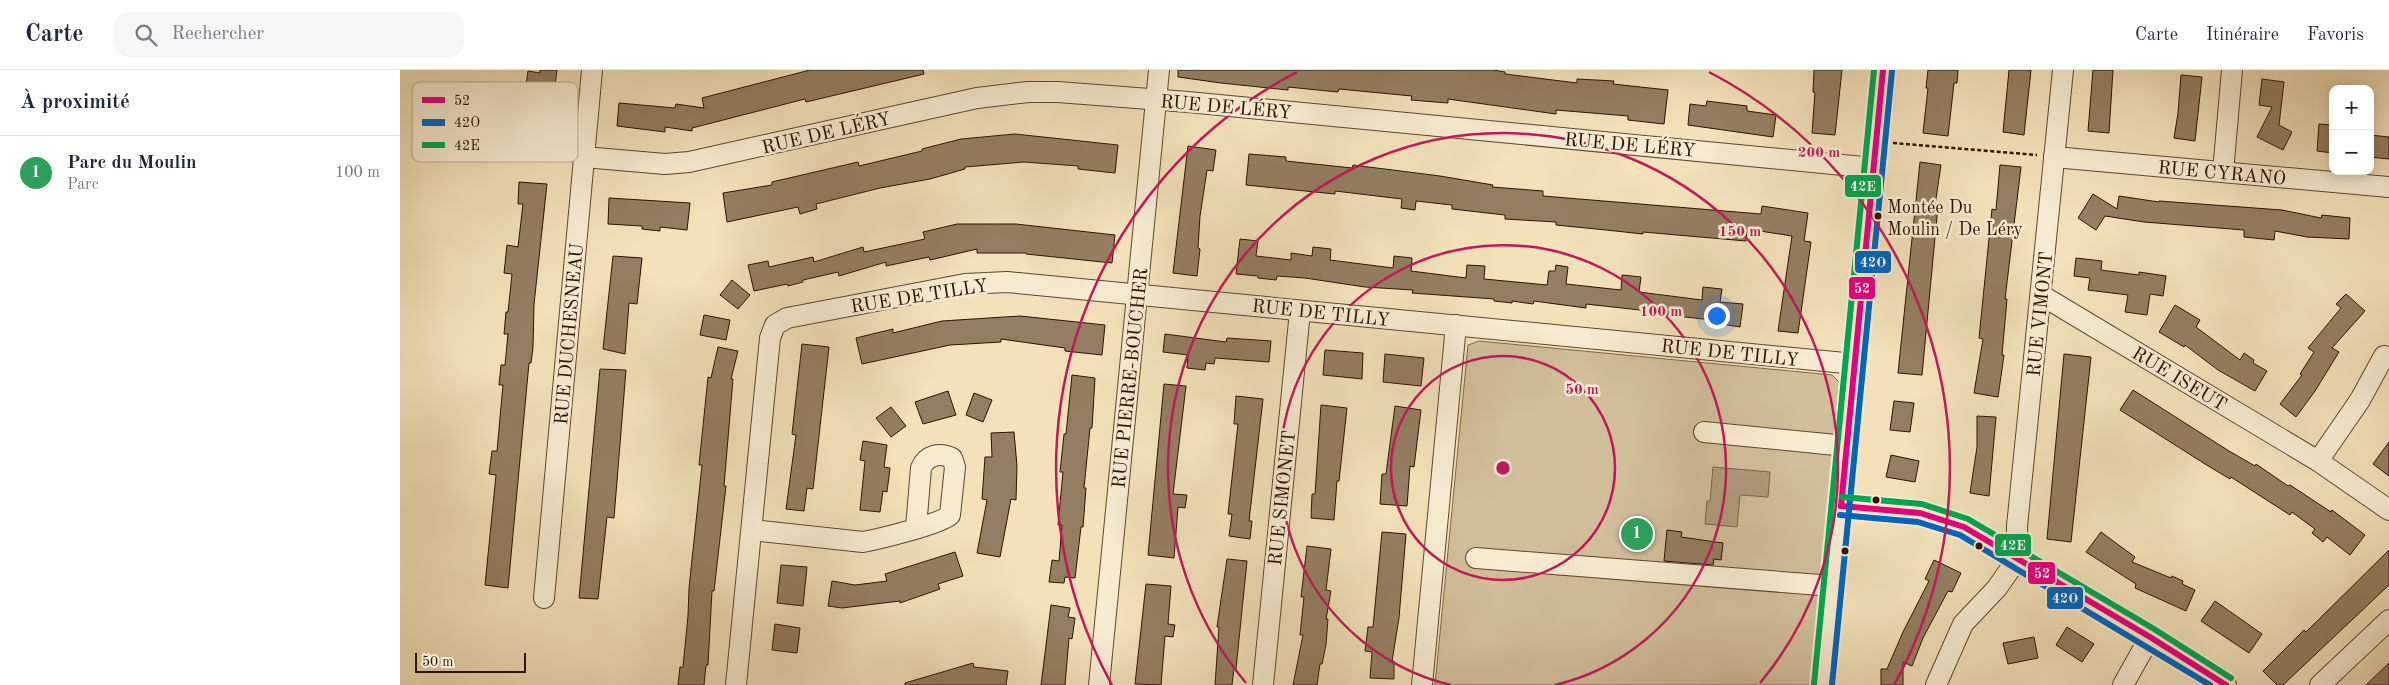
<!DOCTYPE html>
<html lang="fr">
<head>
<meta charset="utf-8">
<style>
	:root { --surface:#fff; --page:#f6f6f7; --text:#1f2937; --muted:#747a83; --line:#e0e1e3; --accent:#8f2418 }
	body { margin:0; font-family:"Old Standard TT",serif; background:var(--page); color:var(--text) }
	.controls { position:absolute; right:15px; top:15px; display:grid; overflow:hidden; border-radius:10px; box-shadow:0 2px 12px #0003 }
	.controls button { width:45px; height:45px; display:grid; place-items:center; padding:0; border:0; border-bottom:1px solid var(--line); background:var(--surface); color:var(--text); font:25px sans-serif }
	.scale { position:absolute; left:15px; bottom:12px; width:111px; box-sizing:border-box; padding-left:5px; border:2px solid #2e1202; border-top:0; font-size:14px; line-height:18px; white-space:nowrap; color:#2e1202; -webkit-text-stroke:4px #f7ecd2; paint-order:stroke }
	.you { position:absolute; left:1316px; top:245px; width:18px; height:18px; margin:-12px; border:4px solid #fff; border-radius:50%; background:#1a73e8; box-shadow:0 0 0 8px #1a73e833 }
	.badge { display:grid; place-items:center; width:32px; height:32px; border-radius:50%; background:var(--accent); color:#fff; font-size:16px; font-weight:700 }
	.pin { position:absolute; translate:-50% -50%; border:2px solid #fff; box-shadow:0 1px 5px #0006 }
	.list { margin:0; padding:0; list-style:none }
	h2 { display:flex; justify-content:space-between; align-items:center; height:65px; margin:0; padding:0 20px; font-size:21px }
	h2 small { font-size:16px; font-weight:400; color:var(--muted) }
	.list li { display:grid; grid-template-columns:32px 1fr auto; gap:15px; align-items:center; box-sizing:border-box; height:75px; padding:0 20px; border-top:1px solid var(--line) }
	.list b { display:block; font-size:19px; white-space:nowrap }
	.list p { margin:0; font-size:16px; white-space:nowrap; color:var(--muted) }
	.list em { font-size:16px; font-style:normal; color:var(--muted) }
	.icon { flex:none; width:28px; height:28px; fill:none; stroke:currentColor; stroke-width:2; stroke-linecap:round; stroke-linejoin:round }
	.map { position:relative; flex:none; width:1989px; height:615px; overflow:hidden }
	header { display:flex; align-items:center; gap:30px; box-sizing:border-box; height:70px; padding:0 25px; background:var(--surface); border-bottom:1px solid var(--line) }
	header strong { font-size:24px }
	nav { display:flex; gap:28px; margin-inline-start:auto; font-size:18px }
	.search { width:350px; height:45px; background:var(--page); display:flex; align-items:center; gap:12px; box-sizing:border-box; padding:0 18px; border-radius:15px; color:var(--muted); font-size:19px }
	main { display:flex }
	aside { flex:1; background:var(--surface) }
	.map>svg:first-child { display:block }
	.green { fill:#d1be9a; stroke:#80684e }
	.water { fill:#af9b7b; stroke:#7b644b }
	.building { fill:#947e61; stroke:#2e1202 }
	.lines { fill:none; stroke-linecap:round; stroke-linejoin:round }
	.minor-casing { stroke:#5f4630; stroke-width:22 }
	.path { stroke:#2e1202; stroke-width:2.5; stroke-dasharray:4 2.5; stroke-linecap:butt }
	.minor { stroke:#f7ecd2; stroke-width:20 }
	.bus-1-casing { stroke:#f7ecd2; stroke-width:10 }
	.bus-2-casing { stroke:#f7ecd2; stroke-width:10 }
	.bus-3-casing { stroke:#f7ecd2; stroke-width:10 }
	.bus-1 { stroke:#e5007d; stroke-width:6 }
	.bus-2 { stroke:#0065bd; stroke-width:6 }
	.bus-3 { stroke:#00a651; stroke-width:6 }
	.ring { fill:none; stroke:#c2185b; stroke-width:2.5 }
	.bus-dot { fill:#2e1202; stroke:#f7ecd2; stroke-width:2 }
	.labels { text-anchor:middle; stroke-width:5; stroke-linejoin:round; paint-order:stroke }
	.bus-label { font-size:18px; fill:#2e1202; stroke:#f7ecd2; text-anchor:start }
	.street-label { font-size:19px; fill:#2e1202; stroke:#f7ecd2 }
	.key { fill:#f7ecd2; stroke:#bbab94; stroke-width:1 }
	.key-label { font-size:14px; fill:#2e1202 }
	.centre { fill:#c2185b; stroke:#f7ecd2; stroke-width:2.5 }
	.ring-label { font-size:15px; text-anchor:middle; font-weight:bold; fill:#c2185b; stroke:#f7ecd2; stroke-width:5; stroke-linejoin:round; paint-order:stroke }
	.line-badge { stroke:#f7ecd2; stroke-width:2 }
	.badge-label { font-size:14px; text-anchor:middle; font-weight:bold; fill:#fff }
</style>
</head>
<body>
<header>
<strong>Carte</strong>
<div class="search"><svg class="icon" aria-label="search" viewBox="0 0 24 24"><circle cx="10" cy="10" r="6"/><path d="M15 15l6 6"/></svg>Rechercher</div>
<nav><a>Carte</a><a>Itinéraire</a><a>Favoris</a></nav>
</header>
<main>
<aside>
<h2>À proximité<small></small></h2>
<ul class="list">
<li><span class="badge" style="background:#2e9e5b">1</span><div><b>Parc du Moulin</b><p>Parc</p></div><em>100 m</em></li>
</ul>
</aside>
<div class="map">
<svg width="1989" height="615" viewBox="0 0 1989 615">
	<rect width="100%" height="100%" fill="#f2e1b9"/>
	<filter id="stains"><feTurbulence type="fractalNoise" baseFrequency=".004" numOctaves="4"/><feColorMatrix values="0 0 0 0 .2 0 0 0 0 .09 0 0 0 0 .02 0 0 0 .5 -.17"/></filter>
	<radialGradient id="worn" r=".72"><stop offset=".6" stop-color="#630" stop-opacity="0"/><stop offset="1" stop-color="#630" stop-opacity=".3"/></radialGradient>
	<path class="green" d="M1079,271l353,34 7,7 -28,303h-376l33,-340z"/>
	<path class="water" d="M1313,397l57,5 -2,25 -28,-2 -3,32 -32,-3 2,-23h3z"/>
	<g class="building">
		<path d="M140,0h17l-5,38h3l-3,21 -23,-3 4,-33 -8,-2 3,-20 12,2z"/>
		<path d="M410,0h113l1,4 -118,28 -1,-3 -113,29v3l-27,-4v5l-48,-6 2,-23 56,5 1,-4 28,4 -2,-10z"/>
		<path d="M778,0h315l12,2v2l72,9v-4l37,2 -1,3 55,6 -4,34 -36,-4v-4l-72,-6v4l-108,-15v4l-37,-3 1,-4 -73,-7 -1,3 -50,-5v3l-67,-7 -43,-6z"/>
		<path d="M1414,0h28l-7,65 -23,-2 3,-40 -2,-1z"/>
		<path d="M1528,0h30l-1,13h-3l-6,53 -25,-3 5,-45h-2z"/>
		<path d="M1609,0h22l-7,65 -21,-3z"/>
		<path d="M1693,0h20l-4,63 -21,-2z"/>
		<path d="M1781,5l21,2 -7,64 -21,-3 4,-25z"/>
		<path d="M1862,9l22,3 -5,43 13,7 -9,18 -26,-13 15,-30 -13,-2z"/>
		<path d="M1307,31l40,5v5l29,4 -3,22 -85,-12 2,-21 16,2z"/>
		<path d="M1919,54l13,1 1,28 -16,-2z"/>
		<path d="M615,64l103,11 -3,28 -37,-4v-3l-54,-4 -59,5v2l-35,10 -50,9 -64,16 1,5 -17,5 -2,-7 -71,15 -4,-29 49,-8v-3l86,-20 1,4 63,-15v-2l39,-10z"/>
		<path d="M1970,65l19,2v22l-19,-2z"/>
		<path d="M788,76l28,4 -3,21 -6,-1 -7,46 -2,32 2,1 -3,27 -24,-3z"/>
		<path d="M849,84l37,3v4l66,7 1,-3 87,11 53,9 -1,2 51,4v5l218,18 1,-8 46,7 -4,28 7,1 -13,91 -20,-2 14,-95 -45,-7 -1,12 -103,-9v2l-37,-4 -50,-5v-3l-51,-3v-4l-53,-6v-4l-36,-4 -1,9 -14,-2 1,-9 -67,-8v3l-89,-9z"/>
		<path d="M1520,92l21,3 -6,40 3,1 -16,169 -24,-2z"/>
		<path d="M1600,95l21,2 -16,132h2l-5,56h2l-6,42 -24,-4 9,-54 -4,-1 13,-129 4,1z"/>
		<path d="M119,112l28,2 -13,120 -1,44 -2,15h-2l-21,225 -23,-3 11,-110 -7,-1 3,-23h5l6,-66h-4l2,-20h4l3,-31h-4l2,-22h2l4,-38 -8,-1 3,-28 11,2 5,-43h-5z"/>
		<path d="M1693,124l24,15 2,-13 40,6v-1l123,9 39,8 1,-3 28,3 -1,21 -42,-2 -32,-6 -1,9 -30,-3v-7l-100,-8 -39,-6 -9,14 -18,-12z"/>
		<path d="M209,128l81,5 -3,27 -27,-3v4l-18,-2v-3l-34,-2z"/>
		<path d="M557,154h59l99,11 -3,28 -86,-9v-1h-49v-4l-47,11 -1,-3 -43,9v-4l-47,14 -1,-4 -35,8v2l-15,4 -1,-2 -33,7 -6,-26 20,-4 1,6 44,-10 1,5 49,-15 1,5 61,-13 -2,-7z"/>
		<path d="M840,169l18,2 -2,15 35,4v-7l21,3 1,-9 18,2 -1,11 63,8 1,-12 18,2 -1,13 55,7 1,-13 18,1 -1,13 63,6 2,-14h6l1,-6 12,2 -2,17 55,6 1,-15 19,2 -2,15 63,8 1,-13 19,2 -2,13 23,2 -3,23 -19,-3v-3l-72,-8v-2l-63,-7v4l-52,-7 -1,3 -21,-3v2l-18,-2v-2l-82,-6 1,-3 -48,-3 -60,-9 -28,-2 -1,4 -18,-2v-2l-22,-2z"/>
		<path d="M213,186l29,2 -5,46 -8,-1 -4,51 -22,-5z"/>
		<path d="M1676,188l26,3 -1,9 38,5v-3l27,4 -3,20 -13,-2 -3,21 -22,-3 3,-17 -40,-5 2,-12 -16,-2z"/>
		<path d="M332,210l18,15 -12,14 -18,-14z"/>
		<path d="M1946,224l19,17 -33,37 7,4 -24,39 -19,26 -16,-13 22,-29 -2,-1 14,-22 -6,-4 33,-40 -5,-4z"/>
		<path d="M1775,235l25,15 -4,7 44,33 4,-7 10,7 -1,3 14,8 -12,20 -37,-21 -33,-25 -1,2 -25,-15z"/>
		<path d="M304,245l26,5 -4,20 -26,-5z"/>
		<path d="M620,246l85,9 -3,30 -37,-4v-3l-64,-9v3l-51,3 -88,19 -6,-26 37,-9v4l49,-12z"/>
		<path d="M765,264l61,8 1,-4 44,3 -2,21 -54,-4 -1,6 -8,-1 -1,7 -18,-2 1,-13 -25,-3z"/>
		<path d="M402,274l27,3 -16,142 -6,-1 -3,23 -18,-2 10,-74 -4,-1z"/>
		<path d="M318,277l20,4 -7,28h2l-9,107h2l-12,105h-2l-4,74h-2l-2,20h-26l2,-18h3l5,-51 1,-28 13,-123h-3l9,-88 3,1z"/>
		<path d="M925,280l38,3 -1,26 -39,-4z"/>
		<path d="M985,284l39,4 -3,28 -38,-4z"/>
		<path d="M1664,284l27,3 -20,185 -24,-3z"/>
		<path d="M200,299l26,1 -12,148 -7,-1 -9,82 -19,-1z"/>
		<path d="M672,305l23,3 -3,50h-2l-6,60h2l-3,39h-2l-6,51 -10,-1 -1,6 -15,-1 3,-22 7,1 3,-36h-4l5,-53h-3l4,-38h2z"/>
		<path d="M764,314l22,2 -13,108 14,1 -2,13 -7,-1 -4,51 -26,-3z"/>
		<path d="M1733,320l96,61 26,15 1,-2 32,22 2,-1 41,27 1,-2 33,25 -15,20 -23,-18 -4,5 -11,-9 3,-4 -23,-17 -2,3 -59,-38 -1,2 -25,-15 -85,-54z"/>
		<path d="M548,321l8,24 -33,9 -8,-22z"/>
		<path d="M574,323l18,7 -9,22 -17,-7z"/>
		<path d="M836,326l27,3 -14,122h3l-2,18 -21,-3 3,-22h-4l10,-90h-4z"/>
		<path d="M1494,331l20,2 -4,29 -20,-2z"/>
		<path d="M921,335l26,3 -8,73h-2l-3,39 -23,-2 1,-24h3z"/>
		<path d="M995,336l26,4 -7,57 -4,-1 -3,40 -27,-2 2,-30h4z"/>
		<path d="M491,337l15,19 -15,11 -15,-19z"/>
		<path d="M1577,346l19,1 -7,79 -19,-3 7,-46z"/>
		<path d="M614,362l3,34 -1,34 -5,-1 -11,58 -23,-4 10,-53 -5,-1 3,-42h7l-1,-24z"/>
		<path d="M463,371l24,4 -3,22 6,1 -3,24 -4,-1 -3,21 -20,-2 5,-49 -5,-1z"/>
		<path d="M1989,372v34l-16,-12z"/>
		<path d="M1491,385l28,6 -4,21 -29,-5z"/>
		<path d="M1267,460l15,2 -1,5 42,6 -2,17 -7,-1 -1,6 -49,-4z"/>
		<path d="M982,462l24,2 -7,84 -7,43h2v18l-24,-1 2,-26 -7,-1 3,-24h5z"/>
		<path d="M1701,462l34,25 -3,5 39,16 1,-2 11,5 -1,3 13,6 -9,21 -51,-23 1,-4 -50,-32z"/>
		<path d="M907,476l24,3 -5,41 5,1 -5,28h2l-2,26 -4,19h-2l-3,21h-24l10,-50h-3l4,-38h-3z"/>
		<path d="M1989,480v35l-106,100h-6l-14,-14 41,-41 2,2z"/>
		<path d="M555,482l8,24 -25,8 2,5 -40,14v-2l-58,7 -14,-2 4,-25 23,4 32,-4 -2,-7z"/>
		<path d="M827,489l20,2 -11,108 -2,-1 -2,17h-17l4,-58h-2z"/>
		<path d="M1534,490l27,13 -9,19 -4,-1 -25,47 -11,28 -9,-4v23h-22v-16h6l16,-37 26,-51 -4,-2z"/>
		<path d="M381,495l26,2 -4,39 -26,-3z"/>
		<path d="M746,514l25,2 -3,38 7,1 -2,12 -8,-1 -4,49 -26,-1z"/>
		<path d="M1815,531l47,33 -13,19 -48,-32z"/>
		<path d="M651,535l19,3 -2,9 7,1 -3,21 -3,-1 -4,47h-24z"/>
		<path d="M375,554l25,4 -3,25 -25,-3z"/>
		<path d="M1667,557l27,17 -12,18 -26,-17z"/>
		<path d="M1634,567l4,21 -30,6 -5,-21z"/>
		<path d="M573,593l1,4 34,4 -2,14h-101v-2z"/>
		<path d="M1989,593v22h-23z"/>
	</g>
	<g class="lines">
		<defs>
			<g id="minor">
				<path d="M184,87l81,7 24,-2 288,-64 51,-6h30l130,10 686,66"/>
				<path d="M1654,87l335,30"/>
				<path d="M1823,102l9,-102"/>
				<path d="M1641,225l277,166 71,49"/>
				<path d="M1304,362l142,14"/>
				<path d="M1918,391l42,-61 24,-44"/>
				<path d="M1441,436l79,7 44,14 186,110 76,48"/>
				<path d="M352,460l111,12c16,-3 78,-18 87,-27l5,-48 -3,-9c-13,-6 -25,-3 -31,10l-5,60"/>
				<path d="M1076,488l357,28"/>
				<path d="M144,528l48,-528"/>
				<path d="M336,615l34,-347 5,-13 12,-7 178,-34 42,-2 848,82"/>
				<path d="M699,615l60,-615"/>
				<path d="M863,615l37,-374"/>
				<path d="M1022,615l34,-360"/>
				<path d="M1423,615l60,-615"/>
				<path d="M1536,615l27,-61 34,-36 14,-20 6,-11v-31l46,-456"/>
				<path d="M1723,615l27,-48"/>
				<path d="M1920,615l69,-65"/>
			</g>
		</defs>
		<use href="#minor" class="minor-casing"/>
		<path class="path" d="M1493,73l144,12"/>
		<use href="#minor" class="minor"/>
		<defs>
			<g id="bus-1">
				<path d="M1441,436l42,-436"/>
				<path d="M1441,436l79,7 44,14 186,110 76,48"/>
			</g>
			<g id="bus-2">
				<path d="M1440,445l78,7 42,13 250,150"/>
				<path d="M1432,615l60,-614"/>
			</g>
			<g id="bus-3">
				<path d="M1442,427l80,7 46,15 186,110 77,49"/>
				<path d="M1414,614l60,-614"/>
			</g>
		</defs>
		<use href="#bus-1" class="bus-1-casing"/>
		<use href="#bus-2" class="bus-2-casing"/>
		<use href="#bus-3" class="bus-3-casing"/>
		<use href="#bus-1" class="bus-1"/>
		<use href="#bus-2" class="bus-2"/>
		<use href="#bus-3" class="bus-3"/>
	</g>
	<g class="ring">
		<circle cx="1103" cy="398" r="112"/>
		<path d="M1051 615A223 223 0 1 1 1155 615"/>
		<path d="M846 613A335 335 0 1 1 1360 613"/>
		<path d="M712 615A447 447 0 0 1 897 2M1309 2A447 447 0 0 1 1494 615"/>
	</g>
	<g class="bus-dot">
		<circle cx="1478" cy="146" r="4.5"/>
		<circle cx="1476" cy="430" r="4.5"/>
		<circle cx="1579" cy="476" r="4.5"/>
		<circle cx="1445" cy="481" r="4.5"/>
	</g>
	<g class="labels">
		<g class="bus-label">
			<text x="1487" y="143">Montée Du<tspan x="1487" dy="22">Moulin / De Léry</tspan></text>
		</g>
		<g class="street-label">
			<text transform="translate(826 36) rotate(5)" y="7">RUE DE LÉRY</text>
			<text transform="translate(426 62) rotate(-13)" y="7">RUE DE LÉRY</text>
			<text transform="translate(1230 74) rotate(5)" y="7">RUE DE LÉRY</text>
			<text transform="translate(1822 102) rotate(5)" y="7">RUE CYRANO</text>
			<text transform="translate(519 225) rotate(-9)" y="7">RUE DE TILLY</text>
			<text transform="translate(921 242) rotate(6)" y="7">RUE DE TILLY</text>
			<text transform="translate(1639 244) rotate(-84)" y="7">RUE VIMONT</text>
			<text transform="translate(168 264) rotate(-85)" y="7">RUE DUCHESNEAU</text>
			<text transform="translate(1330 282) rotate(6)" y="7">RUE DE TILLY</text>
			<text transform="translate(729 308) rotate(-84)" y="7">RUE PIERRE-BOUCHER</text>
			<text transform="translate(1780 308) rotate(31)" y="7">RUE ISEUT</text>
			<text transform="translate(881 428) rotate(-84)" y="7">RUE SIMONET</text>
		</g>
	</g>
	<rect x="12" y="12" width="166" height="80" rx="8" class="key"/>
	<rect x="22" y="27" width="23" height="6" fill="#e5007d"/>
	<rect x="22" y="49" width="23" height="7" fill="#0065bd"/>
	<rect x="22" y="72" width="23" height="6" fill="#00a651"/>
	<g class="key-label">
		<text x="54" y="35">52</text>
		<text x="54" y="57">42O</text>
		<text x="54" y="80">42E</text>
	</g>
	<circle cx="1103" cy="398" r="8" class="centre"/>
	<g class="ring-label">
		<text x="1419" y="87">200 m</text>
		<text x="1340" y="166">150 m</text>
		<text x="1261" y="246">100 m</text>
		<text x="1182" y="324">50 m</text>
	</g>
	<g class="line-badge">
		<rect x="1444" y="104" width="38" height="24" rx="5" fill="#00a651"/>
		<rect x="1454" y="180" width="38" height="24" rx="5" fill="#0065bd"/>
		<rect x="1448" y="206" width="28" height="24" rx="5" fill="#e5007d"/>
		<rect x="1594" y="463" width="38" height="24" rx="5" fill="#00a651"/>
		<rect x="1627" y="491" width="29" height="24" rx="5" fill="#e5007d"/>
		<rect x="1646" y="516" width="38" height="24" rx="5" fill="#0065bd"/>
	</g>
	<g class="badge-label">
		<text x="1463" y="121">42E</text>
		<text x="1473" y="197">42O</text>
		<text x="1462" y="223">52</text>
		<text x="1613" y="480">42E</text>
		<text x="1642" y="508">52</text>
		<text x="1665" y="533">42O</text>
	</g>
	<rect width="100%" height="100%" filter="url(#stains)"/>
	<rect width="100%" height="100%" fill="url(#worn)"/>
</svg>
<div class="controls">
<button>+</button>
<button>−</button>
</div>
<div class="scale">50 m</div>
<div class="you"></div>
<div class="pin badge" style="left:1237px;top:464px;background:#2e9e5b">1</div>
</div>
</main>
</body>
</html>
